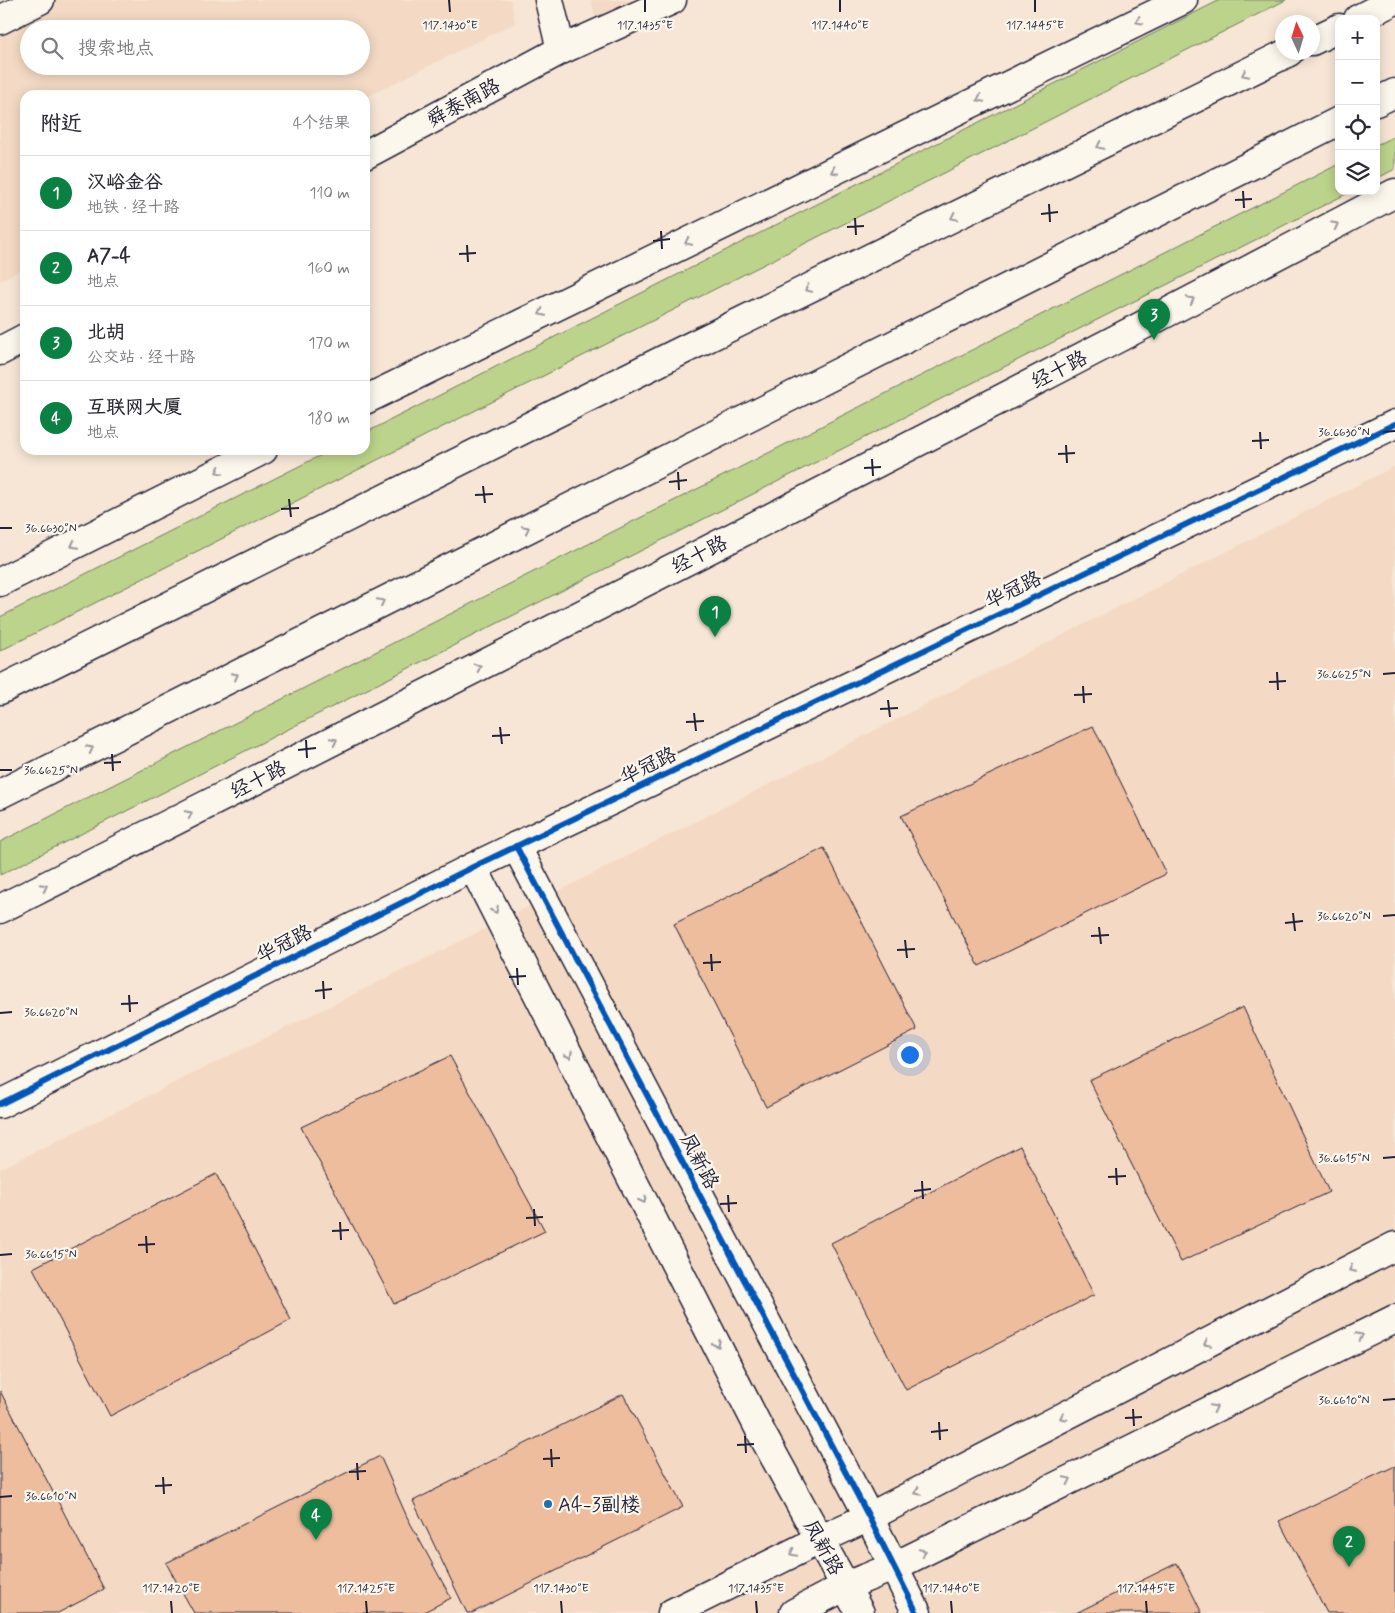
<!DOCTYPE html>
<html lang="zh">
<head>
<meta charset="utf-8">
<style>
	:root { --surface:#fff; --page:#f2f2f3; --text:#2b2b33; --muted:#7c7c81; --line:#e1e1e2; --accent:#0b8043 }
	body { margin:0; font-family:Mynerve,"LXGW WenKai TC",sans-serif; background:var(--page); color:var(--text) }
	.controls { position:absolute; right:15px; top:15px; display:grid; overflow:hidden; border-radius:10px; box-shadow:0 2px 12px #0003 }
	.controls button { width:45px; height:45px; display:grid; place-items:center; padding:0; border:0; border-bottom:1px solid var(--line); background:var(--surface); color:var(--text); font:25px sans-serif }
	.compass { position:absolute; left:1275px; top:15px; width:45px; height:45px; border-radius:50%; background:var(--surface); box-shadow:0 2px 12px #0003; rotate:356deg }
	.you { position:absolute; left:909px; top:1054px; width:18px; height:18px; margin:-12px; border:4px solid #fff; border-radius:50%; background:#1a73e8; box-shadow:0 0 0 8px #1a73e833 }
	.badge { display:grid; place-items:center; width:32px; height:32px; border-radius:50%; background:var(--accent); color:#fff; font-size:16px; font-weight:700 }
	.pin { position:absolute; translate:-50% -41px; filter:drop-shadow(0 1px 2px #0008) }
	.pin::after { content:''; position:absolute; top:26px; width:18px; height:15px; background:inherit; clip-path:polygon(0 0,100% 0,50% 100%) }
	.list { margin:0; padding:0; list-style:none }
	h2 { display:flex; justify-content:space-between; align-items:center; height:65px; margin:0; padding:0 20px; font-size:21px }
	h2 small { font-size:16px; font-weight:400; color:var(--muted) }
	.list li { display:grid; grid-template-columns:32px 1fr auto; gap:15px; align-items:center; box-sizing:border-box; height:75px; padding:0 20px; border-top:1px solid var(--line) }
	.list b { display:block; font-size:19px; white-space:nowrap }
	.list p { margin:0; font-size:16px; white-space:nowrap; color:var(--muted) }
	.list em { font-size:16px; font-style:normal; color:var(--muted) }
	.icon { flex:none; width:28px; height:28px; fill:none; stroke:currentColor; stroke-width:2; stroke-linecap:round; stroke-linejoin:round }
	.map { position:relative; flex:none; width:1395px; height:1613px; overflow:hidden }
	.search { position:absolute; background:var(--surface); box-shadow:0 2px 12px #0003; left:20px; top:20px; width:350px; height:55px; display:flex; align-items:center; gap:12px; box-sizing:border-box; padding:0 18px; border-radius:28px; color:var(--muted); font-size:19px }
	.panel { position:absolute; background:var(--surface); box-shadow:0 2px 12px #0003; left:20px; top:90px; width:350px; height:365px; border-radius:15px }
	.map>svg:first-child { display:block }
	.built { fill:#f4dac4; fill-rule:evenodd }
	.green { fill:#bbd38a; stroke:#6e7a62 }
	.building { fill:#eebd9e; stroke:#22223b }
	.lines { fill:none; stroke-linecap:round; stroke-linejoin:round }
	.minor-casing { stroke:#22223b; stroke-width:31 }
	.major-casing { stroke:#22223b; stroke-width:31 }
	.highway-casing { stroke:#22223b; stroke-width:31 }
	.minor { stroke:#fbf7ec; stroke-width:28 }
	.major { stroke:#fbf7ec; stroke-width:28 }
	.highway { stroke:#fbf7ec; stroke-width:28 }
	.cycleway-casing { stroke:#fbf7ec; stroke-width:9 }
	.cycleway { stroke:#0057b8; stroke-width:6 }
	.oneway { stroke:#99979c }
	.ticks { fill:none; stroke:#22223b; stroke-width:2 }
	.poi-dot { fill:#1f6fb2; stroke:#fbf7ec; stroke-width:2 }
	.labels { text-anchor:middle; stroke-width:4.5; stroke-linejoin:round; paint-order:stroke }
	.street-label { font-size:20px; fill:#22223b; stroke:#fbf7ec }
	.poi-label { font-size:20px; fill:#22223b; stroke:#fbf7ec; text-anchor:start }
	.ticks-label { font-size:12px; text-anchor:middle; fill:#22223b; stroke:#fbf7ec; stroke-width:4.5; stroke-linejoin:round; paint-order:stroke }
</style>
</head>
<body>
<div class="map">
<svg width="1395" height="1613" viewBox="0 0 1395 1613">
	<rect width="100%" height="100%" fill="#f7e6d5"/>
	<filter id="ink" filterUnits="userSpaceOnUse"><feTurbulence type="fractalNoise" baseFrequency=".02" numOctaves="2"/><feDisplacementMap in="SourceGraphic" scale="10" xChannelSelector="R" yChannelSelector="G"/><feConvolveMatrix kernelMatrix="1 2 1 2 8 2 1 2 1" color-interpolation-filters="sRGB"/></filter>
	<g filter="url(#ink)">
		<g class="built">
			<path d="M0,0h511l4,23 -150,75v-3h-340v173l-25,13zM29,29h332v37h-332z"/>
			<path d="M591,0h73l-66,29z"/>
			<path d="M1395,466v1147h-1395v-444l421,-208z"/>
		</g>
		<g class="green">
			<path d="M1220,0h66l-1286,651v-34l331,-167h34v-17z"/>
			<path d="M1395,136v33l-19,10v-34z"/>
			<path d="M1339,164v27h13l-1352,684v-33z"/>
		</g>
		<g class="building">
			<path d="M1093,726l73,148 -187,92 -78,-150z"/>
			<path d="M824,848l93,182 -151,77 -92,-183z"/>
			<path d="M1243,1007l86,185 -148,70 -92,-182z"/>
			<path d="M450,1056l95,175 -151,73 -93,-177z"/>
			<path d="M1020,1146l74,149 -188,95 -75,-147z"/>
			<path d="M216,1174l75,146 -181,96 -77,-148z"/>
			<path d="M0,1391l104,198 -46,24h-58z"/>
			<path d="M623,1394l60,113 -211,106h-5l-54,-112z"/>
			<path d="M380,1456l27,61 44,81 -29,15h-228l-28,-50z"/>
			<path d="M1395,1466v147h-68l-48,-92z"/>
			<path d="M1177,1563l25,50h-126z"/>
		</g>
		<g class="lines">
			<defs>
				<g id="minor">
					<path d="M549,0l12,50"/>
					<path d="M0,20l40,-20"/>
					<path d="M365,155l196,-105 111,-50"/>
					<path d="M0,351l25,-13"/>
					<path d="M516,846l353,671 48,96"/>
					<path d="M473,867l290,569 97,177"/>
					<path d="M0,1104l473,-237 922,-443"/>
					<path d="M672,1613l147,-73 50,-23 526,-271"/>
					<path d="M794,1613l52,-27 47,-19 502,-248"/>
				</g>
				<g id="major">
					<path d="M365,400l818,-400"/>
					<path d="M0,582l263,-132"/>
					<path d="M0,909c467,-235 933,-472 1395,-716"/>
				</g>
				<g id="highway">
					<path d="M1358,19l37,-19"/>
					<path d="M1312,41l27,-13"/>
					<path d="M1376,102l19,-9"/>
					<path d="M0,690l673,-335 616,-303"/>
					<path d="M0,794l1339,-673"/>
				</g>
			</defs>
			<use href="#minor" class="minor-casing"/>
			<use href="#major" class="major-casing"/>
			<use href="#highway" class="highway-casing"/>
			<use href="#minor" class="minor"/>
			<use href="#major" class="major"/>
			<use href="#highway" class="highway"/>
			<defs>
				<g id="cycleway">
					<path d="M516,846l353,671 48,96"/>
					<path d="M0,1104l473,-237 922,-443"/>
				</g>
			</defs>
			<use href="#cycleway" class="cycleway-casing"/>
			<use href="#cycleway" class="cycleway"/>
		</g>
		<defs><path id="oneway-chevron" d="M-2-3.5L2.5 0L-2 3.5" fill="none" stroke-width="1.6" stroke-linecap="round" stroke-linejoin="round" transform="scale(1.25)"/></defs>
		<g class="oneway">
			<use href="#oneway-chevron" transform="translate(1139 21) rotate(154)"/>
			<use href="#oneway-chevron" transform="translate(1245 74) rotate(154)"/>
			<use href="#oneway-chevron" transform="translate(980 99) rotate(154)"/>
			<use href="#oneway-chevron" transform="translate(1100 146) rotate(154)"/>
			<use href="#oneway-chevron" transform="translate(834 171) rotate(154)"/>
			<use href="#oneway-chevron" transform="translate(954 217) rotate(154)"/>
			<use href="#oneway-chevron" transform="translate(1335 225) rotate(-28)"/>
			<use href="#oneway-chevron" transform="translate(688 242) rotate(154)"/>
			<use href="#oneway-chevron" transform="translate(808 289) rotate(154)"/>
			<use href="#oneway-chevron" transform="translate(1191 300) rotate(-28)"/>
			<use href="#oneway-chevron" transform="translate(542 313) rotate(154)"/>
			<use href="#oneway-chevron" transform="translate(219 471) rotate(154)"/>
			<use href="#oneway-chevron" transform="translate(526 529) rotate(-27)"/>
			<use href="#oneway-chevron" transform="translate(74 545) rotate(153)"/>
			<use href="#oneway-chevron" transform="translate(381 602) rotate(-27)"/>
			<use href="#oneway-chevron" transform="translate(478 667) rotate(-27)"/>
			<use href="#oneway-chevron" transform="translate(235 676) rotate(-27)"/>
			<use href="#oneway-chevron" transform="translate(334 741) rotate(-27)"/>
			<use href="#oneway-chevron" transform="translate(90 749) rotate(-27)"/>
			<use href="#oneway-chevron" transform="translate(189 814) rotate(-27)"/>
			<use href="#oneway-chevron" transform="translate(44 887) rotate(-27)"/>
			<use href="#oneway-chevron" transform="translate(495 910) rotate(63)"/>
			<use href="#oneway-chevron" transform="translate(569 1055) rotate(63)"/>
			<use href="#oneway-chevron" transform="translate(643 1200) rotate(63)"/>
			<use href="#oneway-chevron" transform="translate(1352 1269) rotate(153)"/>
			<use href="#oneway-chevron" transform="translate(1360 1336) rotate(-26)"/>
			<use href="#oneway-chevron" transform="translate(1207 1343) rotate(153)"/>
			<use href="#oneway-chevron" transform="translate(717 1344) rotate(63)"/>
			<use href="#oneway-chevron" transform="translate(1214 1408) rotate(-26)"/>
			<use href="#oneway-chevron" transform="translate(1063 1417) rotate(153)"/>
			<use href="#oneway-chevron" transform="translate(1068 1480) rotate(-26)"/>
			<use href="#oneway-chevron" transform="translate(918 1492) rotate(153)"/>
			<use href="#oneway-chevron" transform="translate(923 1552) rotate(-26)"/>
			<use href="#oneway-chevron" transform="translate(793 1553) rotate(154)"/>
		</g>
	</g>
	<path class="ticks" d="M449,0l1,12M645,0v12M840,0v12M1035,0v12M1243,191l1,17M1235,200l17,-1M1049,204l1,18M1041,214l17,-2M855,218l1,17M847,227l17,-1M661,231l1,18M653,241l17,-2M467,245l1,17M459,254l17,-1M1260,432l1,17M1383,432l12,-1M1252,441l17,-1M1066,445l1,18M1058,454l17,-1M872,459l1,17M864,468l17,-1M678,472l1,18M669,482l18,-2M483,486l2,17M475,495l18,-1M289,499l2,18M281,509l18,-1M0,528h12M1277,672l1,18M1383,674l12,-1M1269,682l17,-1M1083,686l1,17M1074,695l18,-1M888,700l2,17M880,709l18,-1M694,713l2,18M686,722l18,-1M500,727l2,17M492,736l18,-1M306,740l1,18M298,750l18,-2M112,754l1,17M104,763l17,-1M0,770h12M1293,913l2,18M1383,916l12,-1M1285,923l18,-2M1099,927l2,17M1091,936l18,-1M905,940l2,18M897,950l18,-1M711,954l1,17M703,963l18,-1M517,968l1,17M509,977l17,-1M323,981l1,18M315,991l17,-2M129,995l1,17M121,1004l17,-1M0,1013l12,-1M1383,1158l12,-1M1116,1168l1,17M1108,1177l18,-1M922,1181l1,18M914,1191l17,-2M728,1195l1,17M720,1204l17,-1M534,1209l1,17M526,1218l17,-1M340,1222l1,18M332,1231l17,-1M146,1236l1,17M138,1245l17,-1M0,1255l12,-1M1383,1400l12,-1M1133,1409l1,17M1125,1418l17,-1M939,1422l1,18M931,1432l17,-2M745,1436l1,17M737,1445l17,-1M551,1449l1,18M543,1459l17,-1M357,1463l1,17M349,1472l17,-1M163,1477l1,17M155,1486l17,-1M0,1497l12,-1M171,1601l1,12M366,1601l1,12M561,1601l1,12M756,1601l1,12M951,1601l1,12M1146,1601l1,12"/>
	<circle class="poi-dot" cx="548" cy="1504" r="5"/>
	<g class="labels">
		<g class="street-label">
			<text transform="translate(463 102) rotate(-28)" y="7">舜泰南路</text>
			<text transform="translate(1059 369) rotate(-27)" y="7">经十路</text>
			<text transform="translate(699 554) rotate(-27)" y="7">经十路</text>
			<text transform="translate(1013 589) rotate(-26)" y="7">华冠路</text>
			<text transform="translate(648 765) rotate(-26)" y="7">华冠路</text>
			<text transform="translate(258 779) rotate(-27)" y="7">经十路</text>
			<text transform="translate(284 943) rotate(-27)" y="7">华冠路</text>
			<text transform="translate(700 1161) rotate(62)" y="7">凤新路</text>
			<text transform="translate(824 1547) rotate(61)" y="7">凤新路</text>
		</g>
		<g class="poi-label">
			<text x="558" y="1511">A4-3副楼</text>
		</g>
	</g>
	<g class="ticks-label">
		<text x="450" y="29">117.1430°E</text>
		<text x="645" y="29">117.1435°E</text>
		<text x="840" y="29">117.1440°E</text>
		<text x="1035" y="29">117.1445°E</text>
		<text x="1344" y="436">36.6630°N</text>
		<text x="51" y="532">36.6630°N</text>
		<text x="1344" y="678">36.6625°N</text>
		<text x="51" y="774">36.6625°N</text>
		<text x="1344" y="920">36.6620°N</text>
		<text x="51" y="1016">36.6620°N</text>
		<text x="1344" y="1162">36.6615°N</text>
		<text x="51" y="1258">36.6615°N</text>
		<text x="1344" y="1404">36.6610°N</text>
		<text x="51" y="1500">36.6610°N</text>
		<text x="171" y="1592">117.1420°E</text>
		<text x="366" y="1592">117.1425°E</text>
		<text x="561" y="1592">117.1430°E</text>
		<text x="756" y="1592">117.1435°E</text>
		<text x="951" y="1592">117.1440°E</text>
		<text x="1146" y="1592">117.1445°E</text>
	</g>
</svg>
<div class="controls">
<button>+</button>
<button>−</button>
<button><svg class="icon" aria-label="locate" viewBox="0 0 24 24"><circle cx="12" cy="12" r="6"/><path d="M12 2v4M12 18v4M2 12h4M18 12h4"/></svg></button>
<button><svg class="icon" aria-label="layers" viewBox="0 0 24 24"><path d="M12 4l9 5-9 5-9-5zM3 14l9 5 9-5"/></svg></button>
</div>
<svg class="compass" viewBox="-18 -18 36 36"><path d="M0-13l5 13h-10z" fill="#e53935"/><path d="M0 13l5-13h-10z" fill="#7c7c81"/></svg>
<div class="you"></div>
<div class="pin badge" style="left:715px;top:637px">1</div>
<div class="pin badge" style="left:1349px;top:1567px">2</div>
<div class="pin badge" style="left:1154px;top:340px">3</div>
<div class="pin badge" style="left:316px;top:1540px">4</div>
<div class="search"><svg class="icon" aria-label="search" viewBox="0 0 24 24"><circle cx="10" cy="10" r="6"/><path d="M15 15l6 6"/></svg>搜索地点</div>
<section class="panel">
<h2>附近<small>4个结果</small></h2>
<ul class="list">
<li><span class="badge">1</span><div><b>汉峪金谷</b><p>地铁 · 经十路</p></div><em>110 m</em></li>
<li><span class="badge">2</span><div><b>A7-4</b><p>地点</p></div><em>160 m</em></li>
<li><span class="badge">3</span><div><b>北胡</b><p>公交站 · 经十路</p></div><em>170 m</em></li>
<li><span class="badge">4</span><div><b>互联网大厦</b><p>地点</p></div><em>180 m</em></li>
</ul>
</section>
</div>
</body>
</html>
